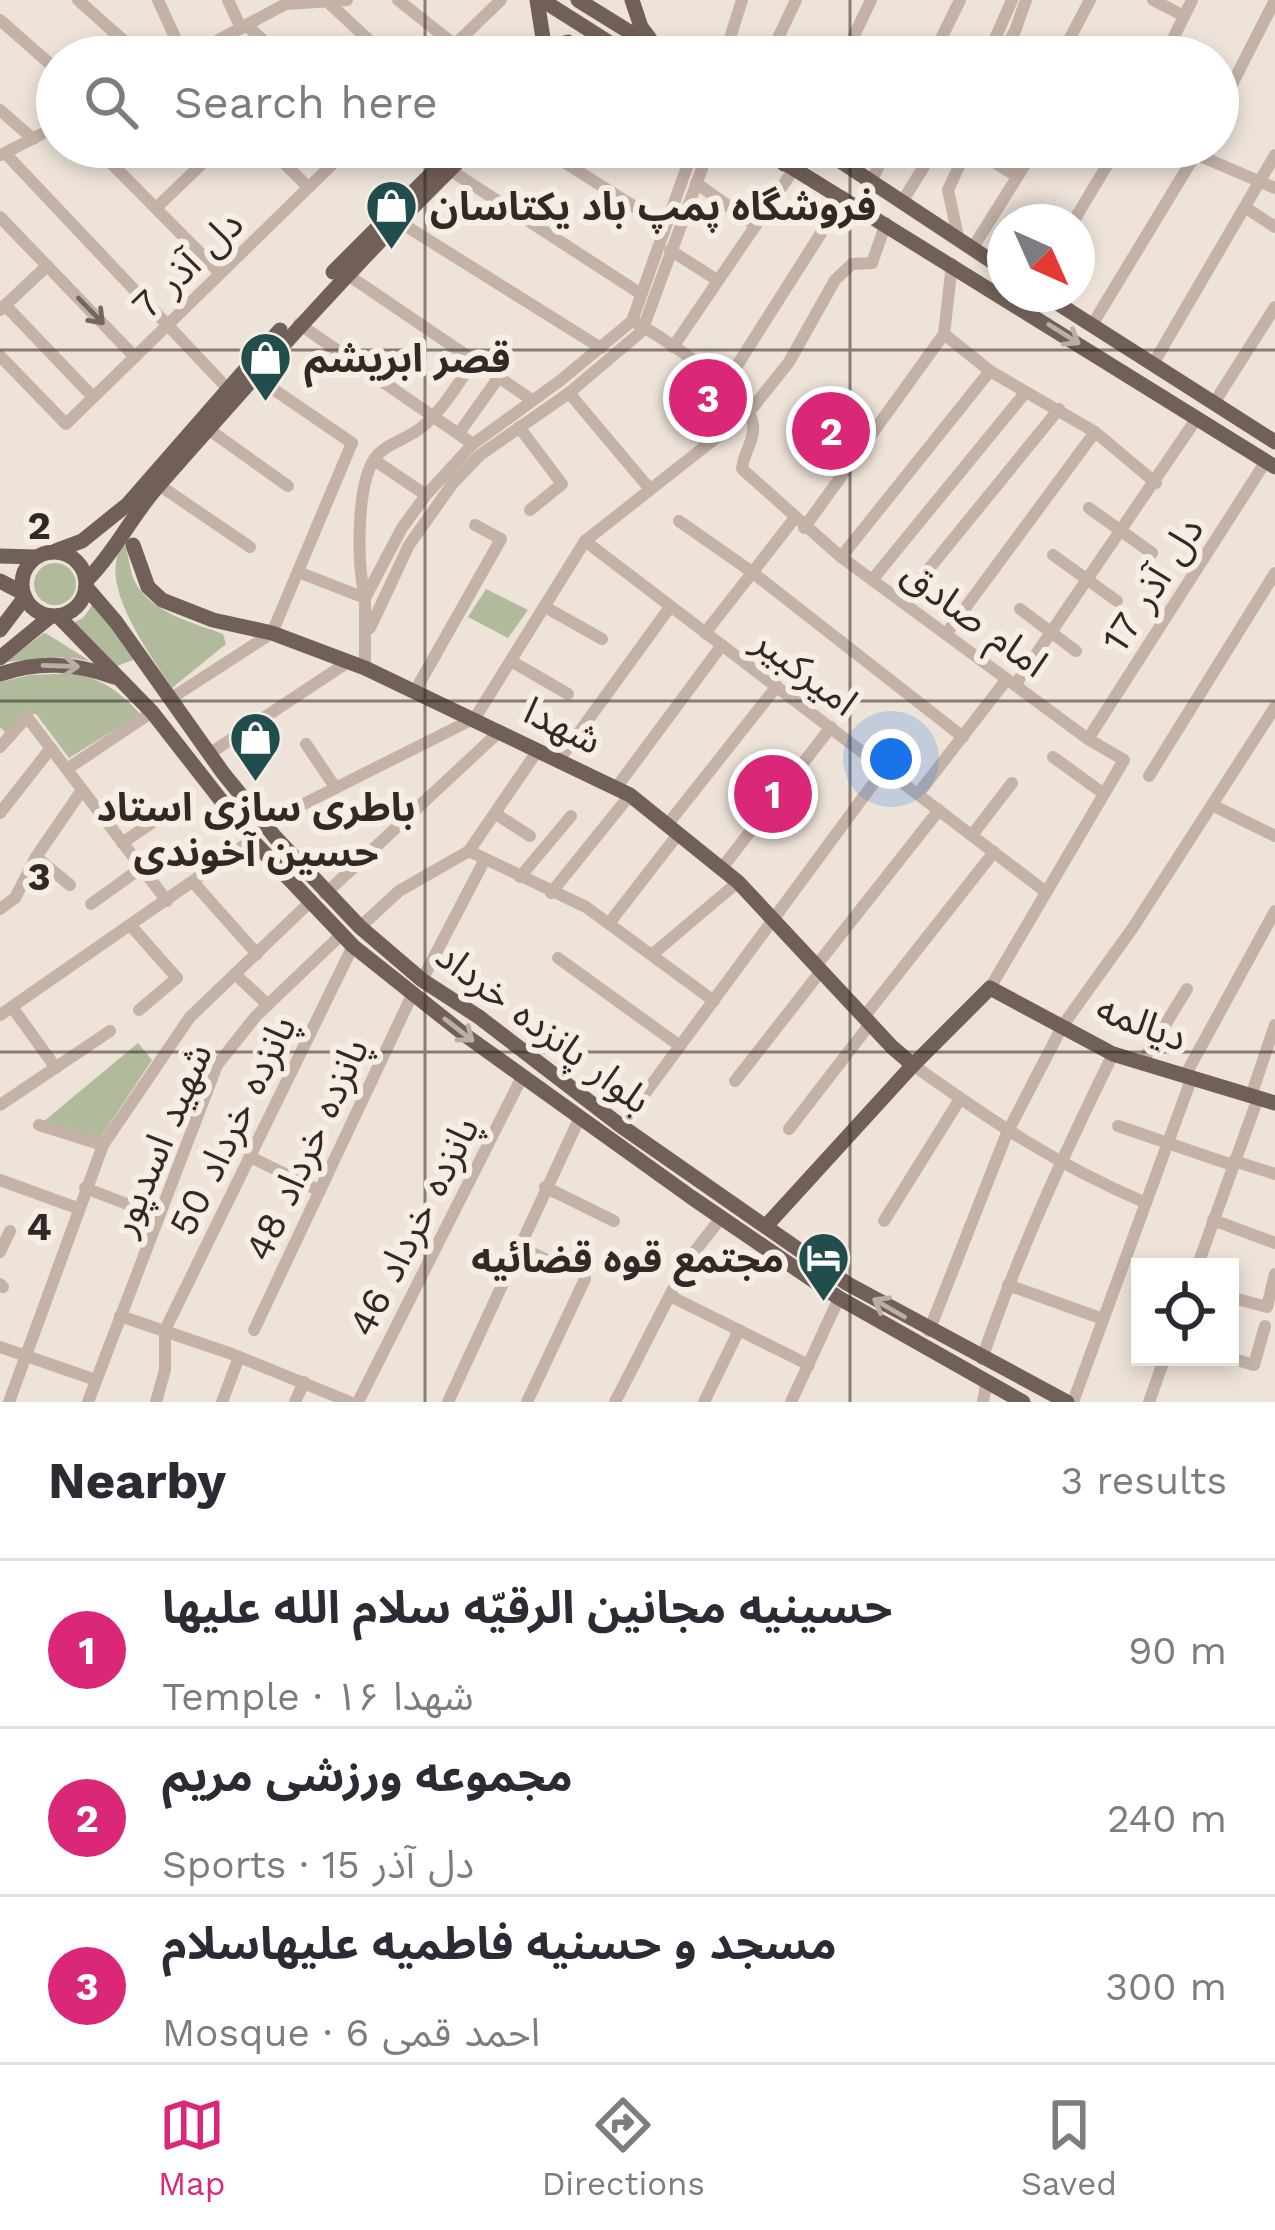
<!DOCTYPE html>
<html lang="en">
<head>
<meta charset="utf-8">
<style>
	:root { --surface:#fff; --page:#f7f7f7; --text:#2b2b33; --muted:#7c7c81; --line:#e1e1e2; --accent:#db2777 }
	body { margin:0; font-family:"Work Sans","Noto Sans Arabic",sans-serif; background:var(--page); color:var(--text) }
	.controls { position:absolute; right:36px; bottom:36px; display:grid; overflow:hidden; border-radius:0px; box-shadow:0 6px 18px #0003 }
	.controls button { width:108px; height:108px; display:grid; place-items:center; padding:0; border:0; border-bottom:3px solid var(--line); background:var(--surface); color:var(--text); font:60px sans-serif }
	.compass { position:absolute; left:987px; top:204px; width:108px; height:108px; border-radius:50%; background:var(--surface); box-shadow:0 6px 18px #0003; rotate:135deg }
	.you { position:absolute; left:891px; top:759px; width:42px; height:42px; margin:-30px; border:9px solid #fff; border-radius:50%; background:#1a73e8; box-shadow:0 0 0 18px #1a73e833 }
	.badge { display:grid; place-items:center; width:78px; height:78px; border-radius:50%; background:var(--accent); color:#fff; font-size:39px; font-weight:700 }
	.pin { position:absolute; translate:-50% -50%; border:6px solid #fff; box-shadow:0 3px 12px #0006 }
	.list { margin:0; padding:0; list-style:none }
	h2 { display:flex; justify-content:space-between; align-items:center; height:156px; margin:0; padding:0 48px; font-size:51px }
	h2 small { font-size:39px; font-weight:400; color:var(--muted) }
	.list li { display:grid; grid-template-columns:78px 1fr auto; gap:36px; align-items:center; box-sizing:border-box; height:168px; padding:0 48px; border-top:3px solid var(--line) }
	.list b { display:block; font-size:45px; white-space:nowrap }
	.list p { margin:0; font-size:39px; white-space:nowrap; color:var(--muted) }
	.list em { font-size:39px; font-style:normal; color:var(--muted) }
	.icon { flex:none; width:66px; height:66px; fill:none; stroke:currentColor; stroke-width:2; stroke-linecap:round; stroke-linejoin:round }
	.map { position:relative; flex:none; width:1275px; height:1402px; overflow:hidden }
	.search { position:absolute; background:var(--surface); box-shadow:0 6px 18px #0003; left:36px; right:36px; top:36px; height:132px; display:flex; align-items:center; gap:30px; box-sizing:border-box; padding:0 42px; border-radius:66px; color:var(--muted); font-size:45px }
	.sheet { height:660px; background:var(--surface) }
	nav { display:flex; justify-content:space-around; align-items:center; box-sizing:border-box; height:168px; border-top:3px solid var(--line); background:var(--surface); font-size:33px; color:var(--muted) }
	nav a { display:grid; justify-items:center; gap:6px }
	nav .on { color:var(--accent) }
	.map>svg:first-child { display:block }
	.green { fill:#b2ba9c }
	.lines { fill:none; stroke-linecap:round; stroke-linejoin:round }
	.minor { stroke:#c4b2a7; stroke-width:12 }
	.major { stroke:#716059; stroke-width:15 }
	.oneway { stroke:#736760 }
	.oneway2 { stroke:#baaea6 }
	.grid { fill:none; stroke:#312926; stroke-width:3; stroke-opacity:0.55 }
	.labels { text-anchor:middle; stroke-width:12; stroke-linejoin:round; paint-order:stroke }
	.poi-label { font-size:39px; font-weight:bold; fill:#312926; stroke:#f6ede5; text-anchor:start }
	.street-label { font-size:39px; fill:#312926; stroke:#f6ede5 }
	.grid-label { font-size:39px; text-anchor:middle; font-weight:bold; fill:#312926; stroke:#f6ede5; stroke-width:12; stroke-linejoin:round; paint-order:stroke }
</style>
</head>
<body>
<div class="map">
<svg width="1275" height="1402" viewBox="0 0 1275 1402">
	<rect width="100%" height="100%" fill="#ede3d9"/>
	<g class="green">
		<path d="M124,543c5,11 5,25 10,37 16,33 58,42 89,54l3,10 -54,44c-21,-33 -78,-107 -48,-145z"/>
		<circle cx="55" cy="584" r="21"/>
		<path d="M486,589l42,21 -20,28 -40,-21z"/>
		<path d="M95,601l43,57 -21,8 -44,-43 10,-5z"/>
		<path d="M44,633l3,1 43,27 -25,-4 -59,5z"/>
		<path d="M76,673c27,7 46,20 64,41l-71,44 -33,-44h-13l-17,19 -6,-6v-45l30,-7z"/>
		<path d="M138,1043l14,17 -53,80 -56,-18z"/>
	</g>
	<g class="lines">
		<g class="minor">
			<path d="M78,0l64,57"/>
			<path d="M158,0l26,57"/>
			<path d="M228,0l13,28"/>
			<path d="M398,0l57,45"/>
			<path d="M1153,0l31,16"/>
			<path d="M328,2l59,55"/>
			<path d="M287,4l60,-4"/>
			<path d="M0,20l57,50"/>
			<path d="M246,25l27,24"/>
			<path d="M1115,48l18,9"/>
			<path d="M187,57l106,-57"/>
			<path d="M442,57l59,-57"/>
			<path d="M724,57l18,-57"/>
			<path d="M769,57l27,-57"/>
			<path d="M844,57l27,-57"/>
			<path d="M932,57l28,-57"/>
			<path d="M987,57l25,-57"/>
			<path d="M1000,57l15,-26 11,-31"/>
			<path d="M1060,57l30,-57"/>
			<path d="M1164,57l28,-57"/>
			<path d="M0,110l33,29"/>
			<path d="M1218,112l57,-112"/>
			<path d="M95,147l125,126"/>
			<path d="M268,147l40,40"/>
			<path d="M540,147l125,79"/>
			<path d="M969,147l48,29"/>
			<path d="M1179,147l96,41"/>
			<path d="M5,153l223,236"/>
			<path d="M1,155l56,-29"/>
			<path d="M450,170l191,124"/>
			<path d="M871,182l17,-35"/>
			<path d="M696,183l59,42"/>
			<path d="M902,202l34,-55"/>
			<path d="M156,208l52,-50"/>
			<path d="M1246,208l29,19"/>
			<path d="M0,217l135,140"/>
			<path d="M398,221l203,127"/>
			<path d="M1073,222l45,-75"/>
			<path d="M959,241l-11,-51 20,-43"/>
			<path d="M972,249l64,-102"/>
			<path d="M670,250l47,30"/>
			<path d="M345,273l187,127"/>
			<path d="M5,305l88,92"/>
			<path d="M0,310l47,-44"/>
			<path d="M632,321c27,13 118,73 121,103 2,17 -10,29 -11,45l99,88 247,182 36,21 -134,228"/>
			<path d="M299,324l174,120"/>
			<path d="M1092,325l108,-178"/>
			<path d="M944,334l46,37 105,61 61,51"/>
			<path d="M673,347l121,-178"/>
			<path d="M0,356l66,68 284,-277"/>
			<path d="M1153,364l122,-209"/>
			<path d="M724,386l120,-189"/>
			<path d="M569,393l80,95"/>
			<path d="M1214,403l61,-96"/>
			<path d="M519,427l43,57 -32,26"/>
			<path d="M208,429l80,57"/>
			<path d="M459,433l40,-56"/>
			<path d="M374,460l52,35"/>
			<path d="M159,485l91,62"/>
			<path d="M1089,508l63,45"/>
			<path d="M679,521l73,51 211,165"/>
			<path d="M804,528l140,-194 8,-70"/>
			<path d="M585,541l461,351"/>
			<path d="M1053,555l64,46"/>
			<path d="M841,557l149,-186"/>
			<path d="M298,572l67,26"/>
			<path d="M872,580l153,-187"/>
			<path d="M365,597c-8,-32 -9,-112 10,-139 11,-15 33,-19 47,-31 21,-17 36,-44 52,-66"/>
			<path d="M902,602l157,-193"/>
			<path d="M545,607l57,32"/>
			<path d="M1020,609l56,42"/>
			<path d="M370,628l39,-83 44,-62 27,-28 89,-62 73,-62 68,-184"/>
			<path d="M705,633l89,-114"/>
			<path d="M946,634l149,-202"/>
			<path d="M511,661l57,33"/>
			<path d="M365,668v-70l37,-70 24,-33 47,-51 88,-64 71,-59 62,-174"/>
			<path d="M1015,685l182,-267"/>
			<path d="M415,691l86,-152 -26,-14"/>
			<path d="M170,699l102,-66 80,-190 -98,-67"/>
			<path d="M1088,739l178,-278"/>
			<path d="M306,744l29,43"/>
			<path d="M0,747l27,-30 140,184"/>
			<path d="M209,754l139,-92"/>
			<path d="M1053,757l51,37"/>
			<path d="M559,760l111,-153"/>
			<path d="M67,769l85,-57"/>
			<path d="M1149,776l126,-203"/>
			<path d="M616,788l106,-143"/>
			<path d="M918,794l89,-115"/>
			<path d="M1212,805l63,31"/>
			<path d="M0,813l51,-65"/>
			<path d="M496,814l34,22"/>
			<path d="M264,824l211,-106 110,-177 165,-130 39,-49 46,-82 17,-16 20,-1 14,-40"/>
			<path d="M668,824l109,-138"/>
			<path d="M972,835l40,-52"/>
			<path d="M122,843l59,-40"/>
			<path d="M469,851l117,56 128,94"/>
			<path d="M36,857l34,28"/>
			<path d="M722,868l109,-141"/>
			<path d="M520,877l51,-61"/>
			<path d="M193,882l64,72"/>
			<path d="M551,893l79,-98"/>
			<path d="M325,894l175,-163"/>
			<path d="M91,904l50,-36"/>
			<path d="M0,909l15,-11 21,-41 46,-67"/>
			<path d="M610,922l69,-89"/>
			<path d="M131,926l46,52 -38,32"/>
			<path d="M360,927l39,-36 70,-40 69,-101"/>
			<path d="M654,953l84,-71"/>
			<path d="M558,958l122,88"/>
			<path d="M816,966l123,-156"/>
			<path d="M235,974l33,31"/>
			<path d="M422,980l62,-119"/>
			<path d="M12,1007l44,61"/>
			<path d="M0,1015l252,-175"/>
			<path d="M864,1017l130,-165"/>
			<path d="M1141,1064l46,-75"/>
			<path d="M913,1065c80,57 142,99 233,138"/>
			<path d="M1186,1074l89,-163"/>
			<path d="M735,1081l86,-110"/>
			<path d="M1251,1096l24,-71"/>
			<path d="M0,1105l110,-74"/>
			<path d="M39,1125l64,20"/>
			<path d="M621,1126l263,-357"/>
			<path d="M1118,1126l114,39"/>
			<path d="M789,1129l81,-105"/>
			<path d="M250,1157l70,34"/>
			<path d="M1234,1161l41,13"/>
			<path d="M0,1180l77,28"/>
			<path d="M545,1187l69,34"/>
			<path d="M85,1188l73,28"/>
			<path d="M1213,1220l62,23"/>
			<path d="M884,1221l76,-122"/>
			<path d="M520,1247l43,21"/>
			<path d="M0,1252l10,-21"/>
			<path d="M1197,1267l61,-169"/>
			<path d="M0,1284l3,3"/>
			<path d="M1008,1285l95,34"/>
			<path d="M670,1296l139,69"/>
			<path d="M1230,1297l37,10 8,-33"/>
			<path d="M120,1316l112,38 118,48"/>
			<path d="M254,1330l159,-337"/>
			<path d="M929,1331l78,-198 56,-108 69,-96 143,-222"/>
			<path d="M0,1347l96,33"/>
			<path d="M1227,1357l27,8 11,-39"/>
			<path d="M982,1359c36,-106 82,-205 131,-305"/>
			<path d="M9,1402l94,-257 87,-128 119,-114"/>
			<path d="M88,1402l129,-337 39,-49 85,-81"/>
			<path d="M156,1402l9,-32v-40l188,-384"/>
			<path d="M222,1402l17,-45"/>
			<path d="M295,1402l9,-20"/>
			<path d="M358,1402l164,-325"/>
			<path d="M448,1402l132,-285"/>
			<path d="M527,1402l58,-123"/>
			<path d="M615,1402l73,-142 33,-42"/>
			<path d="M704,1402l35,-72"/>
			<path d="M791,1402l48,-104"/>
			<path d="M983,1402l3,-18"/>
			<path d="M1073,1402l119,-325"/>
			<path d="M1149,1402l16,-45"/>
		</g>
		<g class="major">
			<path d="M537,0l9,57"/>
			<path d="M542,0l90,57"/>
			<path d="M578,0l92,57"/>
			<path d="M632,0l9,27 9,12"/>
			<path d="M549,53l4,-7 15,-4 7,5 3,10"/>
			<path d="M759,147l516,320"/>
			<path d="M819,147l186,123"/>
			<path d="M784,164l7,-17"/>
			<path d="M333,272l125,-125"/>
			<path d="M1043,294l232,148"/>
			<path d="M133,545l15,42 14,13 51,20 59,13 93,35 265,127 108,87 154,165 21,18"/>
			<path d="M55,551l27,-10 46,-37 152,-174"/>
			<circle cx="54" cy="584" r="32"/>
			<path d="M0,556l36,1"/>
			<path d="M87,580c28,-28 45,-65 72,-95 102,-116 203,-230 314,-338"/>
			<path d="M0,581l23,12"/>
			<path d="M86,587l30,35 107,151 52,64 85,90 62,53 57,37 142,109 227,158 219,118"/>
			<path d="M58,616l94,96 100,128 101,106 112,89 226,162 148,101 184,104"/>
			<path d="M0,630l25,-33"/>
			<path d="M0,658l51,-42"/>
			<path d="M0,674c40,-13 75,-11 114,3"/>
			<path d="M767,1225l146,-160 77,-77 123,66 162,49"/>
		</g>
	</g>
	<defs><path id="oneway-shaft" d="M-6 0H5M1.5-3L5.5 0L1.5 3" fill="none" stroke-width="1.6" stroke-linecap="round" stroke-linejoin="round" transform="scale(3)"/></defs>
	<use class="oneway" href="#oneway-shaft" transform="translate(91 311) rotate(46)"/>
	<g class="oneway2">
		<use href="#oneway-shaft" transform="translate(1064 334) rotate(32)"/>
		<use href="#oneway-shaft" transform="translate(61 666) rotate(2)"/>
		<use href="#oneway-shaft" transform="translate(459 1030) rotate(38)"/>
		<use href="#oneway-shaft" transform="translate(889 1308) rotate(-150)"/>
	</g>
	<path class="grid" d="M425,0v57M850,0v57M425,147v1255M850,147v1255M0,350h1275M0,701h1275M0,1052h1275"/>
	<defs>
		<symbol id="shop-pin" viewBox="-11 -11 22 30"><path d="M0 17L-7.5 6A9.5 9.5 0 1 1 7.5 6Z" fill="#224d4d" stroke="#f6ede5"/><path d="M-5-2.5h2.3a2.7 3.5 0 0 1 5.4 0H5L5.5 6h-11ZM-1.5-2.5h3a1.5 2.3 0 0 0-3 0Z" fill="#fff"/></symbol>
		<symbol id="hotel-pin" viewBox="-11 -11 22 30"><path d="M0 17L-7.5 6A9.5 9.5 0 1 1 7.5 6Z" fill="#224d4d" stroke="#f6ede5"/><path d="M-6-4.5h1.5V1H6V5H4.5V3h-9V5H-6ZM-4 0a1.8 1.8 0 1 1 3.6 0ZM.5 0V-2.5h3Q6-2.5 6 0Z" fill="#fff"/></symbol>
	</defs>
	<g fill-rule="evenodd">
		<use href="#shop-pin" x="362" y="176" width="59" height="81"/>
		<use href="#shop-pin" x="236" y="328" width="59" height="81"/>
		<use href="#shop-pin" x="226" y="708" width="59" height="81"/>
		<use href="#hotel-pin" x="794" y="1228" width="59" height="81"/>
	</g>
	<g class="labels">
		<g class="poi-label">
			<text x="430" y="220">فروشگاه پمپ باد یکتاسان</text>
			<text x="304" y="372">قصر ابریشم</text>
			<text x="256" y="821" text-anchor="middle">باطری سازی استاد<tspan x="256" dy="45">حسین آخوندی</tspan></text>
			<text x="784" y="1272" text-anchor="end">مجتمع قوه قضائیه</text>
		</g>
		<g class="street-label">
			<text transform="translate(187 264) rotate(-44)" y="14">دل آذر 7</text>
			<text transform="translate(1152 584) rotate(-57)" y="14">دل آذر 17</text>
			<text transform="translate(975 618) rotate(36)" y="14">امام صادق</text>
			<text transform="translate(806 671) rotate(37)" y="14">امیرکبیر</text>
			<text transform="translate(563 725) rotate(26)" y="14">شهدا</text>
			<text transform="translate(1142 1022) rotate(21)" y="14">دیالمه</text>
			<text transform="translate(544 1027) rotate(37)" y="14">بلوار پانزده خرداد</text>
			<text transform="translate(232 1125) rotate(-64)" y="14">پانزده خرداد 50</text>
			<text transform="translate(160 1139) rotate(-67)" y="14">شهید اسدپور</text>
			<text transform="translate(306 1149) rotate(-65)" y="14">پانزده خرداد 48</text>
			<text transform="translate(413 1226) rotate(-63)" y="14">پانزده خرداد 46</text>
		</g>
	</g>
	<g class="grid-label">
		<text x="39" y="539">2</text>
		<text x="39" y="890">3</text>
		<text x="39" y="1240">4</text>
	</g>
</svg>
<div class="controls">
<button><svg class="icon" aria-label="locate" viewBox="0 0 24 24"><circle cx="12" cy="12" r="6"/><path d="M12 2v4M12 18v4M2 12h4M18 12h4"/></svg></button>
</div>
<svg class="compass" viewBox="-18 -18 36 36"><path d="M0-13l5 13h-10z" fill="#e53935"/><path d="M0 13l5-13h-10z" fill="#7c7c81"/></svg>
<div class="you"></div>
<div class="pin badge" style="left:773px;top:794px">1</div>
<div class="pin badge" style="left:831px;top:431px">2</div>
<div class="pin badge" style="left:708px;top:398px">3</div>
<div class="search"><svg class="icon" aria-label="search" viewBox="0 0 24 24"><circle cx="10" cy="10" r="6"/><path d="M15 15l6 6"/></svg>Search here</div>
</div>
<section class="sheet">
<h2>Nearby<small>3 results</small></h2>
<ul class="list">
<li><span class="badge">1</span><div><b>حسینیه مجانین الرقیّه سلام الله علیها</b><p>Temple · شهدا ۱۶</p></div><em>90 m</em></li>
<li><span class="badge">2</span><div><b>مجموعه ورزشی مریم</b><p>Sports · دل آذر 15</p></div><em>240 m</em></li>
<li><span class="badge">3</span><div><b>مسجد و حسنیه فاطمیه علیهاسلام</b><p>Mosque · احمد قمی 6</p></div><em>300 m</em></li>
</ul>
</section>
<nav>
<a class="on"><svg class="icon" aria-label="map" viewBox="0 0 24 24"><path d="M3 6l6-2 6 2 6-2v14l-6 2-6-2-6 2zM9 4v14M15 6v14"/></svg>Map</a>
<a><svg class="icon" aria-label="directions" viewBox="0 0 24 24"><path d="M12 3l9 9-9 9-9-9zM9 14v-3h6M13 9l2 2-2 2"/></svg>Directions</a>
<a><svg class="icon" aria-label="saved" viewBox="0 0 24 24"><path d="M7 4h10v16l-5-4-5 4z"/></svg>Saved</a>
</nav>
</body>
</html>
